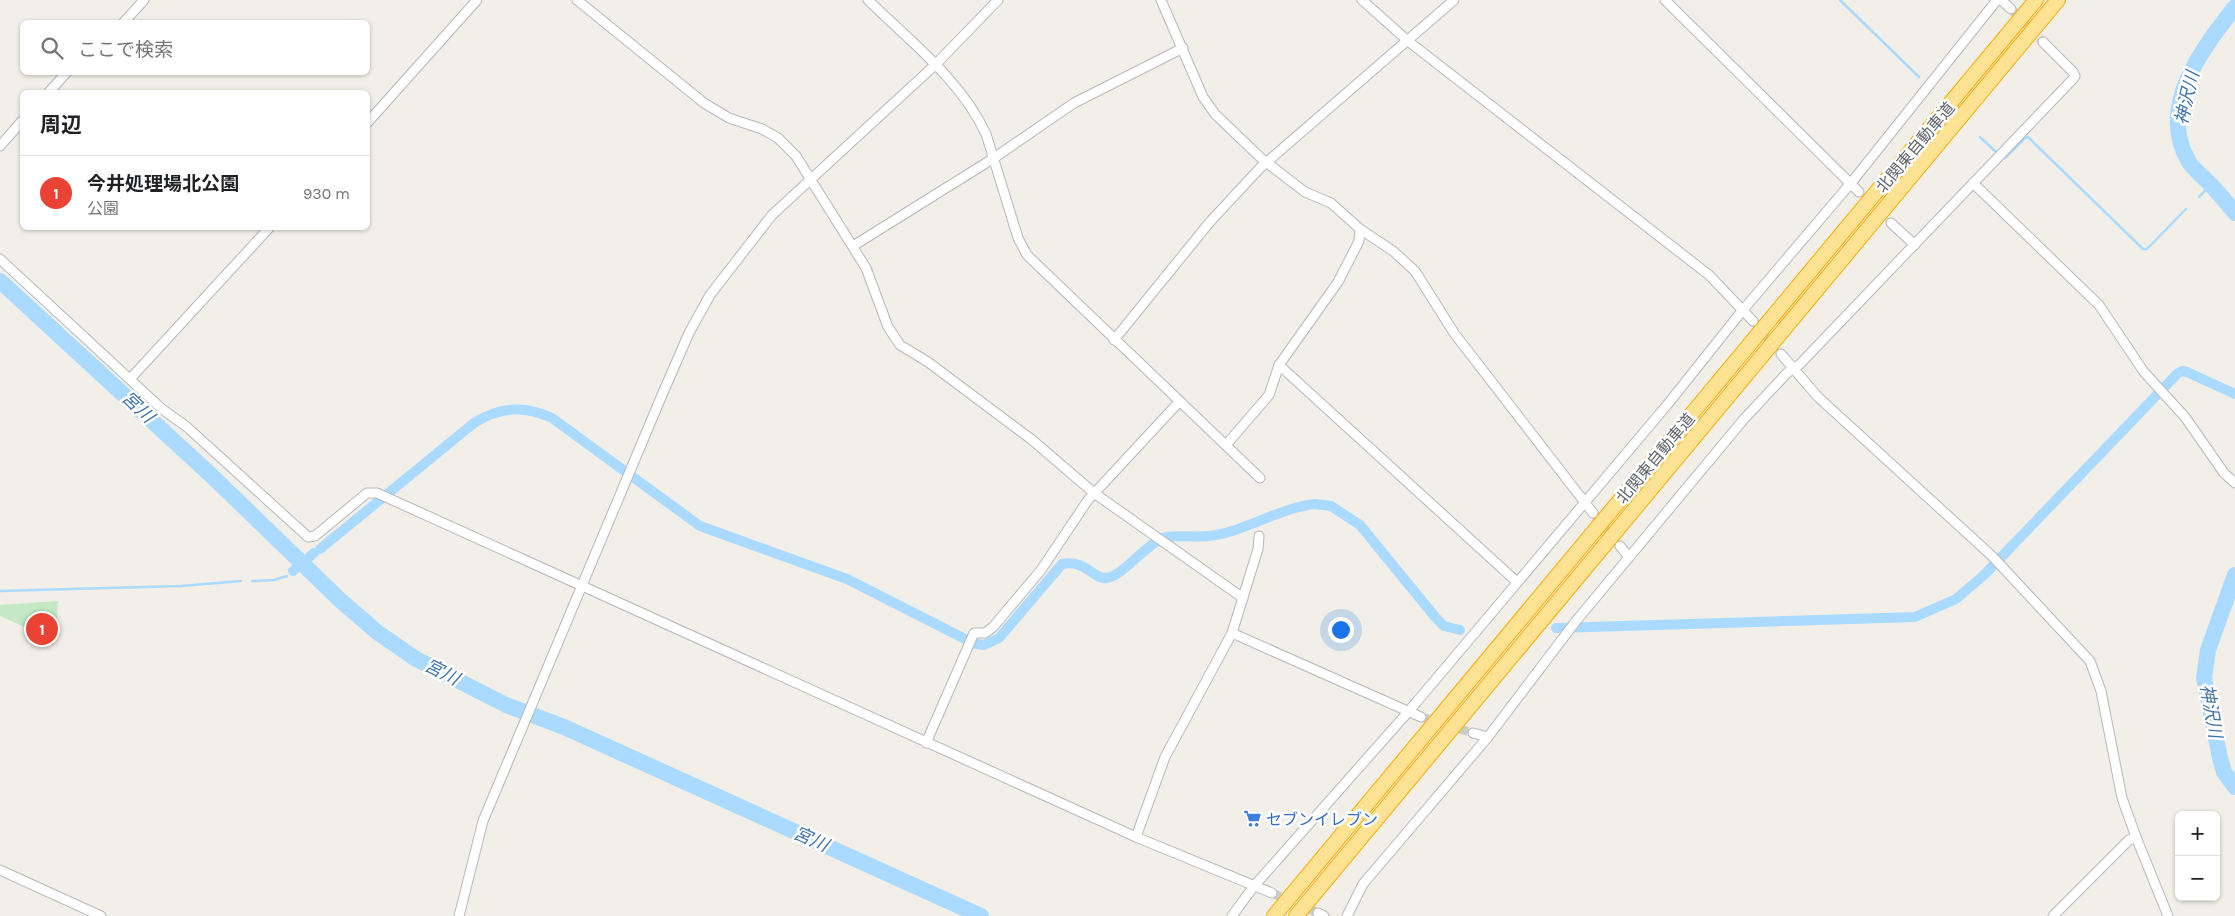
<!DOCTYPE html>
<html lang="ja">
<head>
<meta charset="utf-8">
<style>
	:root { --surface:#fff; --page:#f6f6f6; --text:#202124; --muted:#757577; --line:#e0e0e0; --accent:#ea4335 }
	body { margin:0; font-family:Karla,"Noto Sans JP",sans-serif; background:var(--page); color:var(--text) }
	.controls { position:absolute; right:15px; bottom:15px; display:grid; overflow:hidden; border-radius:8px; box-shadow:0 1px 4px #0004 }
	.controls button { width:45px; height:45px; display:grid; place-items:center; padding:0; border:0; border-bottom:1px solid var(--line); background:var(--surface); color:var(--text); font:25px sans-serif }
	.you { position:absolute; left:1340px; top:629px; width:18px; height:18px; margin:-12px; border:4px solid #fff; border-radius:50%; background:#1a73e8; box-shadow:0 0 0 8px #1a73e833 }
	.badge { display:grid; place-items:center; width:32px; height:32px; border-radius:50%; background:var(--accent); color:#fff; font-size:16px; font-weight:700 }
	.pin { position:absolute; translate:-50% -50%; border:2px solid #fff; box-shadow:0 1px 5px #0006 }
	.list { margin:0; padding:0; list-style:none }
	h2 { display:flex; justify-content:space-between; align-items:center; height:65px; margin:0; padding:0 20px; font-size:21px }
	h2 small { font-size:16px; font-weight:400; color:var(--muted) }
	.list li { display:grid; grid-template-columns:32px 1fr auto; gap:15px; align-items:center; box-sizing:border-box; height:75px; padding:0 20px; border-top:1px solid var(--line) }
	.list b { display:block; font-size:19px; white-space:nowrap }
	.list p { margin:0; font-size:16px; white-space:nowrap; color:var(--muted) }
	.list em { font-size:16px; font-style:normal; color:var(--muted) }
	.icon { flex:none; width:28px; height:28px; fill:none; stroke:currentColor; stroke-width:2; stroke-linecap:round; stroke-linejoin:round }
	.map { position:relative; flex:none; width:2235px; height:916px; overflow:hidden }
	.search { position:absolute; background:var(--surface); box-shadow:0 1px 4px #0004; left:20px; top:20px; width:350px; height:55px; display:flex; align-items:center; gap:12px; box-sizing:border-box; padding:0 18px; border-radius:8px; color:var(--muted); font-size:19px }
	.panel { position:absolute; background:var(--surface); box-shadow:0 1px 4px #0004; left:20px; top:90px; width:350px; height:140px; border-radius:8px }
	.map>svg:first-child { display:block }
	.green { fill:#c5e8c5 }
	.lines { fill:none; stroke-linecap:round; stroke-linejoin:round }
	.stream { stroke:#aadaff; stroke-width:2.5 }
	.canal { stroke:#aadaff; stroke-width:10 }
	.river { stroke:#aadaff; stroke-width:16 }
	.minor-tunnel { stroke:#ccccc8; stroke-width:9; stroke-dasharray:9 4.5; stroke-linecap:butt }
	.minor-casing { stroke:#b5b8bc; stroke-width:11 }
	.highway-casing { stroke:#f9ab00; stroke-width:16 }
	.minor { stroke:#fff; stroke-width:9 }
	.highway { stroke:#fde293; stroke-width:14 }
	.labels { text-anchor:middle; stroke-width:5; stroke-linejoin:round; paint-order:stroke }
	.street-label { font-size:16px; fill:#5f6368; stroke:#fff }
	.shop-label { font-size:16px; fill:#366cbe; stroke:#fff; text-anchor:start }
	.water-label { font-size:18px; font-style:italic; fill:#4174aa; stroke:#fff }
</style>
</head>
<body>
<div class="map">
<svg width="2235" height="916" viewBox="0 0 2235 916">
	<rect width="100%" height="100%" fill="#f1efe8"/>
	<path class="green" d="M58,601l-2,40 -56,-25v-11z"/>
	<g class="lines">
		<g class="stream">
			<path d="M1840,0l79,77"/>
			<path d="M1980,137l17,16"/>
			<path d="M2001,157l4,1 20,-20 3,-1 115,112h4l39,-40"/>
			<path d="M2199,197l12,-13"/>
			<path d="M252,581l22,-1 13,-4"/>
			<path d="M0,591l181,-5 60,-5"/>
		</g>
		<g class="canal">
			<path d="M320,549l154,-126c26,-16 50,-18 78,-5l148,108 147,53 128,65 9,1 15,-7 63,-74c24,-5 31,16 45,14 17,-3 38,-33 56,-40 11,-4 33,0 46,-2 36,-4 69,-28 106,-32l16,2 29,19 76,93 8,8 16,4"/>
			<path d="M293,571l21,-18"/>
			<path d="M1556,628l359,-11 41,-18 28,-24 193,-201 5,-3 5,1 48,22"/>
		</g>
		<g class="river">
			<path d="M2235,7c-32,41 -79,100 -46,155 5,8 14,14 21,22 9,9 17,19 25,29"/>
			<path d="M0,281l213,196 127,123 37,32 39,27 90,46 58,22 417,189"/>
			<path d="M2235,575l-27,75 -4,28 16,80 4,14 11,15"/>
		</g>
		<g class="minor-tunnel">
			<path d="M2011,9l32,33"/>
			<path d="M1753,321l28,33"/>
			<path d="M1593,513l27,33"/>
			<path d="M1421,717l52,16"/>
			<path d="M1272,893l46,20"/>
		</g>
		<defs>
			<g id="minor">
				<path d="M577,0l127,103 25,15 33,11 16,9 18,18 70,112 22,59 12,18 28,17 103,77 63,54 149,105"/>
				<path d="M868,0c42,41 93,80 118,134l32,104 9,17 233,223"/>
				<path d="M1161,0l42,97 12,17 47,45 43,33 26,11 29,26 33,22 22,20 39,62 139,180"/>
				<path d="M1362,0l46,41 301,234 44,46"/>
				<path d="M1665,0l194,192"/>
				<path d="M2001,0l10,9"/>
				<path d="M124,22l20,-22"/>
				<path d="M49,92l18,-20"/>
				<path d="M368,122l109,-122"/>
				<path d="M0,146l22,-25"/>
				<path d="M1973,183l126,122 45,67 41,45 39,56 11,10"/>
				<path d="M1891,223l24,22"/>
				<path d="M853,246l141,-88 80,-55 109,-55"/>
				<path d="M0,259l162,150 25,18 121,110 7,-1 52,-43h10l759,344 136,56"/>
				<path d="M1114,340l95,-117 51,-55 194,-168"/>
				<path d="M1781,354l37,43 174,159 98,105 11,30 21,107 14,39 32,79"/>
				<path d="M1279,365l238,217"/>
				<path d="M130,379l139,-151"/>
				<path d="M1226,445l43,-50 10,-30 59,-83 21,-41 1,-12"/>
				<path d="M1620,546l9,11"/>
				<path d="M1232,633l189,84"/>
				<path d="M1473,733l15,4"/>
				<path d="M926,743l48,-110h11l8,-6 48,-57 47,-70 91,-98"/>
				<path d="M1136,837l29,-80 67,-124 26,-84 1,-13"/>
				<path d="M0,870l101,46"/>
				<path d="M1318,913l6,3"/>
				<path d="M459,916l24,-95 179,-426 27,-62 21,-38 62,-80 163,-150 63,-65"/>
				<path d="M1232,916l22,-30 155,-175 258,-306 75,-94 109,-128 146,-183"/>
				<path d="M1347,916l16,-32 125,-147 88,-116 168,-202 43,-46 13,-9 272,-284 3,-4 -2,-4 -30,-30"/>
				<path d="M2053,916l76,-76 7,-3"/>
			</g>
			<g id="highway">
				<path d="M1274,916l762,-916"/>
				<path d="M1296,916l762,-916"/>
			</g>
		</defs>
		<use href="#minor" class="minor-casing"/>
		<use href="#highway" class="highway-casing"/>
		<use href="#minor" class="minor"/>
		<use href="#highway" class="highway"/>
	</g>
	<defs>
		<symbol id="supermarket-bare" viewBox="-9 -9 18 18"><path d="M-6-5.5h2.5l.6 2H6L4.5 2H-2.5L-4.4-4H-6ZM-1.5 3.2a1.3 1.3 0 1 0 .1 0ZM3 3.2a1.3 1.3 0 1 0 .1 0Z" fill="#3f7fe0" stroke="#fff" stroke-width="2.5" paint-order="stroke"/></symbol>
	</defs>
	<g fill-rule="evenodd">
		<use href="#supermarket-bare" x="1240" y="806" width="25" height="25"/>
	</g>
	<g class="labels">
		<g class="street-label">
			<text transform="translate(1915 147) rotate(-50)" y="6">北関東自動車道</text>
			<text transform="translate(1655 458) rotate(-50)" y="6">北関東自動車道</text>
		</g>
		<g class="shop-label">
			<text x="1266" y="825">セブンイレブン</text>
		</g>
		<g class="water-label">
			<text transform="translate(2187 98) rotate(-77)" y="6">神沢川</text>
			<text transform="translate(138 407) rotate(43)" y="6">宮川</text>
			<text transform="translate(442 672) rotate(27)" y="6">宮川</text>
			<text transform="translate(2211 711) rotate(80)" y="6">神沢川</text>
			<text transform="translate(811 839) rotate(24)" y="6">宮川</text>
		</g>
	</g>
</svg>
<div class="controls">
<button>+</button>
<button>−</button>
</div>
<div class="you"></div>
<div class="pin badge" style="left:42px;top:629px">1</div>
<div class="search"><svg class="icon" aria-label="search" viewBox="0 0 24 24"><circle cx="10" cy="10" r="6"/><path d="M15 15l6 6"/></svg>ここで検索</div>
<section class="panel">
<h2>周辺<small></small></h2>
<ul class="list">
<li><span class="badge">1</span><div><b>今井処理場北公園</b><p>公園</p></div><em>930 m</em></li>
</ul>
</section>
</div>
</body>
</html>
